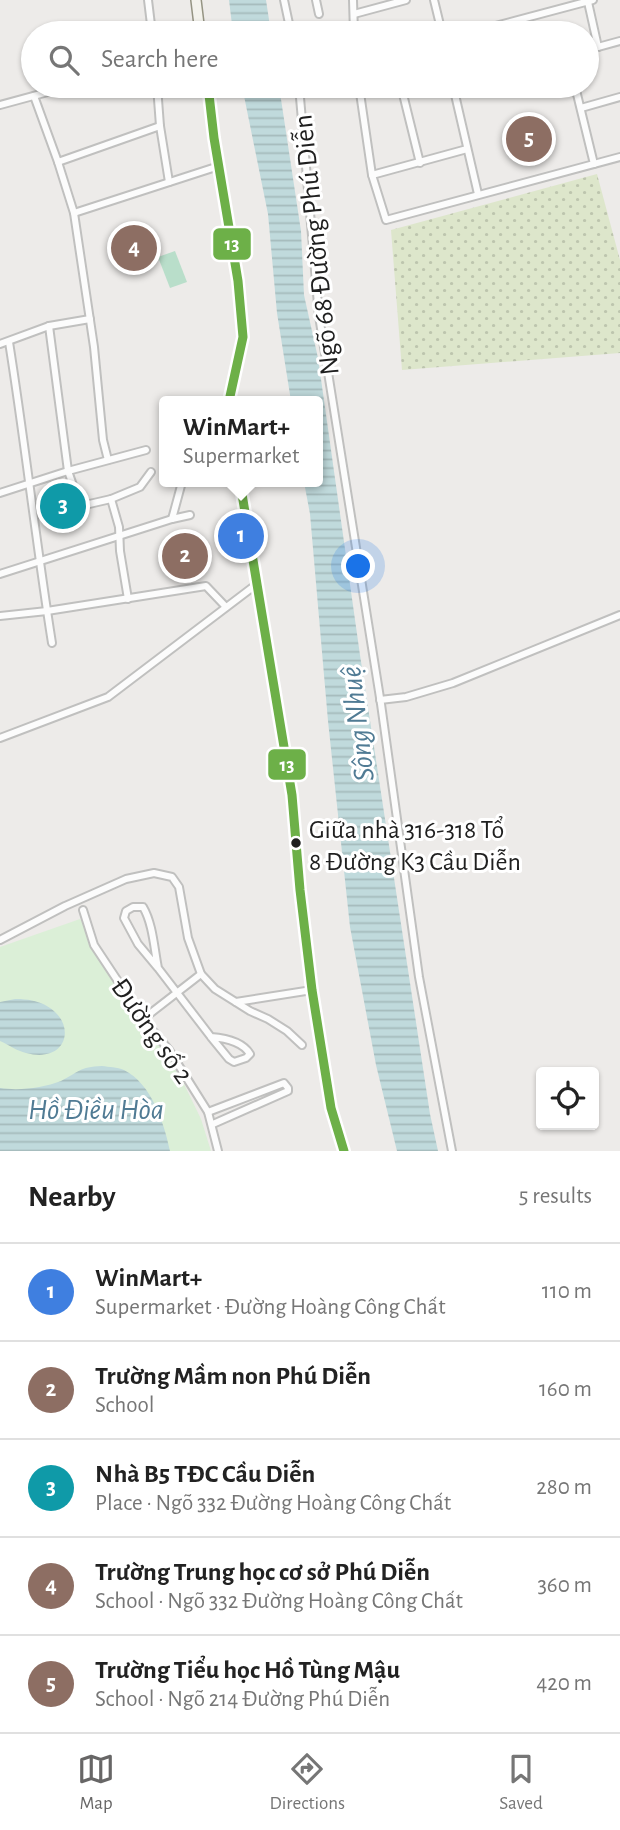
<!DOCTYPE html>
<html lang="en">
<head>
<meta charset="utf-8">
<style>
	:root { --surface:#fff; --page:#f2f2f2; --text:#222; --muted:#767676; --line:#e0e0e0; --accent:#676666 }
	body { margin:0; font-family:"Alegreya Sans",sans-serif; background:var(--page); color:var(--text) }
	.controls { position:absolute; right:21px; bottom:21px; display:grid; overflow:hidden; border-radius:7px; box-shadow:0 2px 5px #0004 }
	.controls button { width:63px; height:63px; display:grid; place-items:center; padding:0; border:0; border-bottom:2px solid var(--line); background:var(--surface); color:var(--text); font:35px sans-serif }
	.you { position:absolute; left:359px; top:567px; width:24px; height:24px; margin:-18px; border:5px solid #fff; border-radius:50%; background:#1a73e8; box-shadow:0 0 0 10px #1a73e833 }
	.badge { display:grid; place-items:center; width:46px; height:46px; border-radius:50%; background:var(--accent); color:#fff; font-size:23px; font-weight:700 }
	.pin { position:absolute; translate:-50% -50%; border:4px solid #fff; box-shadow:0 2px 7px #0006 }
	.popup { position:absolute; left:159px; top:396px; width:164px; height:91px; box-sizing:border-box; display:grid; place-content:center; border-radius:7px; background:var(--surface); filter:drop-shadow(0 2px 5px #0005); font-size:23px; white-space:nowrap; color:var(--muted) }
	.popup b { font-size:26px; color:var(--text) }
	.popup::after { content:''; position:absolute; left:50%; top:100%; margin-left:-14px; border:14px solid transparent; border-top-color:var(--surface) }
	.list { margin:0; padding:0; list-style:none }
	h2 { display:flex; justify-content:space-between; align-items:center; height:91px; margin:0; padding:0 28px; font-size:30px }
	h2 small { font-size:23px; font-weight:400; color:var(--muted) }
	.list li { display:grid; grid-template-columns:46px 1fr auto; gap:21px; align-items:center; box-sizing:border-box; height:98px; padding:0 28px; border-top:2px solid var(--line) }
	.list b { display:block; font-size:26px; white-space:nowrap }
	.list p { margin:0; font-size:23px; white-space:nowrap; color:var(--muted) }
	.list em { font-size:23px; font-style:normal; color:var(--muted) }
	.icon { flex:none; width:38px; height:38px; fill:none; stroke:currentColor; stroke-width:2; stroke-linecap:round; stroke-linejoin:round }
	.map { position:relative; flex:none; width:620px; height:1151px; overflow:hidden }
	.search { position:absolute; background:var(--surface); box-shadow:0 2px 5px #0004; left:21px; right:21px; top:21px; height:77px; display:flex; align-items:center; gap:18px; box-sizing:border-box; padding:0 24px; border-radius:38px; color:var(--muted); font-size:26px }
	.sheet { height:581px; background:var(--surface) }
	nav { display:flex; justify-content:space-around; align-items:center; box-sizing:border-box; height:98px; border-top:2px solid var(--line); background:var(--surface); font-size:19px; color:var(--muted) }
	nav a { display:grid; justify-items:center; gap:4px }
	nav .on { color:var(--accent) }
	.map>svg:first-child { display:block }
	.grass { fill:url(#grass-dots) }
	.park { fill:#dbefd7 }
	.pitch { fill:#b9deca }
	.water { fill:url(#water-rules) }
	.lines { fill:none; stroke-linecap:round; stroke-linejoin:round }
	.street-casing { stroke:#c0c0bf; stroke-width:10 }
	.secondary-casing { stroke:#959483; stroke-width:12 }
	.street { stroke:#fcfcfc; stroke-width:6 }
	.secondary { stroke:#f3f2ec; stroke-width:9 }
	.bus-1-casing { stroke:#fff; stroke-width:14 }
	.bus-1 { stroke:#6db048; stroke-width:9 }
	.bus-dot { fill:#1f1f1f; stroke:#fff; stroke-width:2.5 }
	.labels { text-anchor:middle; stroke-width:6; stroke-linejoin:round; paint-order:stroke }
	.bus-label { font-size:26px; fill:#1f1f1f; stroke:#fff; text-anchor:start }
	.street-label { font-size:28px; fill:#1f1f1f; stroke:#fff }
	.water-label { font-size:30px; font-style:italic; fill:#507b94; stroke:#fff }
	.line-badge { stroke:#fff; stroke-width:2.5 }
	.badge-label { font-size:19px; text-anchor:middle; font-weight:bold; fill:#fff }
</style>
</head>
<body>
<div class="map">
<svg width="620" height="1151" viewBox="0 0 620 1151">
	<defs>
		<pattern id="grass-dots" width="8" height="8" patternUnits="userSpaceOnUse" patternTransform="scale(1.75)"><rect width="8" height="8" fill="#dde6cb"/><path d="M2 2h.1M6 6h.1" fill="none" stroke="#bdc5ae" stroke-width="1.8" stroke-linecap="round"/></pattern>
		<pattern id="water-rules" width="6" height="5" patternUnits="userSpaceOnUse" patternTransform="scale(1.75)"><rect width="6" height="5" fill="#c0dadc"/><path d="M0 2.5h6" fill="none" stroke="#a5bbbc"/></pattern>
	</defs>
	<rect width="100%" height="100%" fill="#edebe9"/>
	<path class="grass" d="M597,174l23,86v93l-218,17 -11,-140z"/>
	<path class="park" d="M80,919l103,163 18,37 10,32h-211v-204z"/>
	<g class="pitch">
		<path d="M537,138l5,20 -24,6 -6,-20z"/>
		<path d="M175,251l12,31 -17,6 -12,-31z"/>
	</g>
	<g class="water">
		<path d="M229,0h37l5,33h-38z"/>
		<path d="M242,86h37l22,145 3,64 14,63 42,297 70,459 8,37h-41l-21,-86 -26,-138 -22,-206 -18,-207 -6,-32h14v-81h-27l-14,-88 -9,-99z"/>
		<path d="M15,999c65,-1 64,68 11,54 -9,-2 -17,-8 -26,-12v-39z"/>
		<path d="M102,1066c7,1 15,1 22,4 28,14 40,53 46,81h-170v-63c19,3 43,0 61,-7 18,-9 18,-14 41,-15z"/>
	</g>
	<g class="lines">
		<defs>
			<g id="street">
				<path d="M148,0l4,33"/>
				<path d="M284,0l7,33"/>
				<path d="M316,0l3,14"/>
				<path d="M353,0l1,33"/>
				<path d="M434,0l8,33"/>
				<path d="M588,2l10,45"/>
				<path d="M354,14l52,-14"/>
				<path d="M469,33l124,-33"/>
				<path d="M587,50l33,-9"/>
				<path d="M157,86l3,40 9,56"/>
				<path d="M299,86l20,230 62,388 38,273 33,174"/>
				<path d="M359,86l13,89 14,45 234,-63"/>
				<path d="M401,86l19,77"/>
				<path d="M453,86l25,108"/>
				<path d="M575,86l19,78"/>
				<path d="M454,89l11,-3"/>
				<path d="M34,96l24,66 16,51 20,134 9,93 5,20"/>
				<path d="M0,105l70,-19"/>
				<path d="M581,108l39,-11"/>
				<path d="M58,162l102,-36"/>
				<path d="M372,175l95,-26"/>
				<path d="M74,213l145,-47"/>
				<path d="M49,326l19,145 7,20 10,14 26,-6 29,-12 11,-15"/>
				<path d="M9,342c16,100 27,201 43,301"/>
				<path d="M0,344l49,-18 41,-7"/>
				<path d="M0,493l68,-22 78,-21"/>
				<path d="M111,499l8,28 1,24 8,48"/>
				<path d="M172,519l10,-37"/>
				<path d="M0,574l172,-55 18,-4"/>
				<path d="M0,616l47,-5 159,-25 20,21"/>
				<path d="M380,700l26,-3 47,-14 167,-68"/>
				<path d="M0,738l108,-41 149,-113"/>
				<path d="M83,910l11,35 49,74 26,31 39,62 10,39"/>
				<path d="M0,940l65,-34 61,-27 28,-6 18,4 7,10 9,51 13,36 14,15 35,22 18,8 19,12 15,14"/>
				<path d="M158,968c-4,-20 -5,-44 -15,-61h-10l-7,4 -2,7 14,26 20,24 53,69 18,22 5,3 12,-4 4,-4c-8,-13 -25,-16 -39,-17"/>
				<path d="M236,1002l76,-12"/>
				<path d="M143,1019l58,-45"/>
				<path d="M208,1112l76,-29 4,5v3l-75,33"/>
			</g>
			<g id="secondary">
				<path d="M196,0l4,33"/>
				<path d="M208,86l6,52 24,143 5,56 -14,64"/>
				<path d="M240,482l52,313 8,95 12,100 19,118 13,43"/>
			</g>
		</defs>
		<use href="#street" class="street-casing"/>
		<use href="#secondary" class="secondary-casing"/>
		<use href="#street" class="street"/>
		<use href="#secondary" class="secondary"/>
		<defs>
			<g id="bus-1">
				<path d="M208,86l6,52 24,143 5,56 -14,64"/>
				<path d="M240,482l52,313 8,95 12,100 19,118 13,43"/>
			</g>
		</defs>
		<use href="#bus-1" class="bus-1-casing"/>
		<use href="#bus-1" class="bus-1"/>
	</g>
	<circle class="bus-dot" cx="296" cy="843" r="6"/>
	<g class="labels">
		<g class="bus-label">
			<text x="309" y="838">Giữa nhà 316-318 Tổ<tspan x="309" dy="32">8 Đường K3 Cầu Diễn</tspan></text>
		</g>
		<g class="street-label">
			<text transform="translate(315 245) rotate(-96)" y="10">Ngõ 68 Đường Phú Diễn</text>
			<text transform="translate(153 1030) rotate(55)" y="10">Đường số 2</text>
		</g>
		<g class="water-label">
			<text transform="translate(357 724) rotate(-97)" y="10">Sông Nhuệ</text>
			<text x="96" y="1119">Hồ Điều Hòa</text>
		</g>
	</g>
	<g class="line-badge">
		<rect x="212" y="227" width="40" height="34" rx="7" fill="#6db048"/>
		<rect x="267" y="748" width="40" height="33" rx="7" fill="#6db048"/>
	</g>
	<g class="badge-label">
		<text x="232" y="250">13</text>
		<text x="287" y="771">13</text>
	</g>
</svg>
<div class="controls">
<button><svg class="icon" aria-label="locate" viewBox="0 0 24 24"><circle cx="12" cy="12" r="6"/><path d="M12 2v4M12 18v4M2 12h4M18 12h4"/></svg></button>
</div>
<div class="you"></div>
<div class="pin badge" style="left:241px;top:536px;background:#3f7fe0">1</div>
<div class="popup"><b>WinMart+</b>Supermarket</div>
<div class="pin badge" style="left:185px;top:556px;background:#8d6e63">2</div>
<div class="pin badge" style="left:63px;top:506px;background:#0f9aa8">3</div>
<div class="pin badge" style="left:134px;top:248px;background:#8d6e63">4</div>
<div class="pin badge" style="left:529px;top:139px;background:#8d6e63">5</div>
<div class="search"><svg class="icon" aria-label="search" viewBox="0 0 24 24"><circle cx="10" cy="10" r="6"/><path d="M15 15l6 6"/></svg>Search here</div>
</div>
<section class="sheet">
<h2>Nearby<small>5 results</small></h2>
<ul class="list">
<li><span class="badge" style="background:#3f7fe0">1</span><div><b>WinMart+</b><p>Supermarket · Đường Hoàng Công Chất</p></div><em>110 m</em></li>
<li><span class="badge" style="background:#8d6e63">2</span><div><b>Trường Mầm non Phú Diễn</b><p>School</p></div><em>160 m</em></li>
<li><span class="badge" style="background:#0f9aa8">3</span><div><b>Nhà B5 TĐC Cầu Diễn</b><p>Place · Ngõ 332 Đường Hoàng Công Chất</p></div><em>280 m</em></li>
<li><span class="badge" style="background:#8d6e63">4</span><div><b>Trường Trung học cơ sở Phú Diễn</b><p>School · Ngõ 332 Đường Hoàng Công Chất</p></div><em>360 m</em></li>
<li><span class="badge" style="background:#8d6e63">5</span><div><b>Trường Tiểu học Hồ Tùng Mậu</b><p>School · Ngõ 214 Đường Phú Diễn</p></div><em>420 m</em></li>
</ul>
</section>
<nav>
<a class="on"><svg class="icon" aria-label="map" viewBox="0 0 24 24"><path d="M3 6l6-2 6 2 6-2v14l-6 2-6-2-6 2zM9 4v14M15 6v14"/></svg>Map</a>
<a><svg class="icon" aria-label="directions" viewBox="0 0 24 24"><path d="M12 3l9 9-9 9-9-9zM9 14v-3h6M13 9l2 2-2 2"/></svg>Directions</a>
<a><svg class="icon" aria-label="saved" viewBox="0 0 24 24"><path d="M7 4h10v16l-5-4-5 4z"/></svg>Saved</a>
</nav>
</body>
</html>
